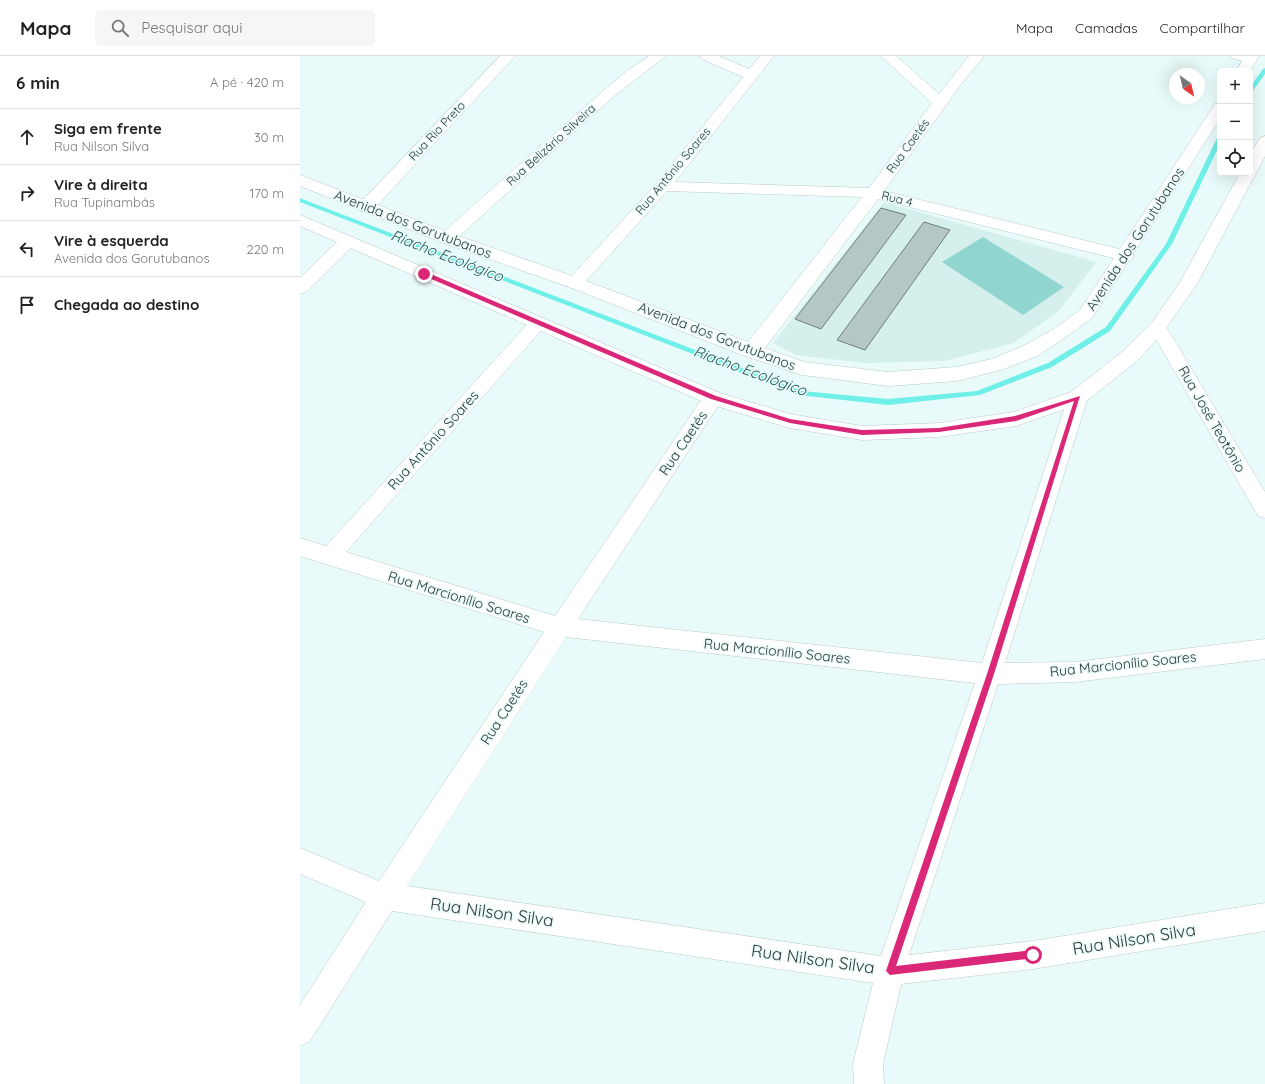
<!DOCTYPE html>
<html lang="pt">
<head>
<meta charset="utf-8">
<style>
	:root { --surface:#fff; --page:#f6f6f6; --text:#222; --muted:#767676; --line:#e0e0e0 }
	body { margin:0; font-family:Quicksand,sans-serif; background:var(--page); color:var(--text) }
	.controls { position:absolute; right:12px; top:12px; display:grid; overflow:hidden; border-radius:6px; box-shadow:0 4px 16px #0002 }
	.controls button { width:36px; height:36px; display:grid; place-items:center; padding:0; border:0; border-bottom:1px solid var(--line); background:var(--surface); color:var(--text); font:20px sans-serif }
	.compass { position:absolute; left:869px; top:12px; width:36px; height:36px; border-radius:50%; background:var(--surface); box-shadow:0 4px 16px #0002; rotate:146deg }
	.stop { position:absolute; width:12px; height:12px; margin:-9px; border:3px solid #db2777; border-radius:50%; background:#fff }
	.stop.end { background:#db2777; border-color:#fff; box-shadow:0 1px 4px #0008 }
	.list { margin:0; padding:0; list-style:none }
	h2 { display:flex; justify-content:space-between; align-items:center; height:52px; margin:0; padding:0 16px; font-size:17px }
	h2 small { font-size:13px; font-weight:400; color:var(--muted) }
	.list li { display:grid; grid-template-columns:26px 1fr auto; gap:12px; align-items:center; box-sizing:border-box; height:56px; padding:0 16px; border-top:1px solid var(--line) }
	.list b { display:block; font-size:15px; white-space:nowrap }
	.list p { margin:0; font-size:13px; white-space:nowrap; color:var(--muted) }
	.list em { font-size:13px; font-style:normal; color:var(--muted) }
	.icon { flex:none; width:22px; height:22px; fill:none; stroke:currentColor; stroke-width:2; stroke-linecap:round; stroke-linejoin:round }
	.map { position:relative; flex:none; width:965px; height:1028px; overflow:hidden }
	header { display:flex; align-items:center; gap:24px; box-sizing:border-box; height:56px; padding:0 20px; background:var(--surface); border-bottom:1px solid var(--line) }
	header strong { font-size:19px }
	nav { display:flex; gap:22px; margin-inline-start:auto; font-size:14px }
	.search { width:280px; height:36px; background:var(--page); display:flex; align-items:center; gap:10px; box-sizing:border-box; padding:0 14px; border-radius:6px; color:var(--muted); font-size:15px }
	main { display:flex }
	aside { flex:1; background:var(--surface) }
	.map>svg:first-child { display:block }
	.built { fill:#d4efec }
	.green { fill:#90d5d0 }
	.lines { fill:none; stroke-linecap:round; stroke-linejoin:round }
	.stream { fill:#6eefe8; fill-rule:evenodd }
	.building { fill:#b5c7c5; stroke:#6e7f7d }
	.service-casing { stroke:#b9cbc9; stroke-width:1 }
	.minor-casing { stroke:#b9cbc9; stroke-width:1 }
	.primary-casing { stroke:#b9cbc9; stroke-width:1 }
	.service { fill:#fff; fill-rule:evenodd }
	.minor { fill:#fff; fill-rule:evenodd }
	.primary { fill:#fff; fill-rule:evenodd }
	.route { fill:#db2777 }
	.labels { text-anchor:middle; stroke-width:3; stroke-linejoin:round; paint-order:stroke }
	.far-street-label { font-size:12px; fill:#303736; stroke:#e8faf9 }
	.street-label { font-size:14px; fill:#303736; stroke:#e8faf9 }
	.water-label { font-size:15px; font-style:italic; fill:#1f5653; stroke:#e8faf9 }
	.near-street-label { font-size:17px; fill:#303736; stroke:#e8faf9 }
</style>
</head>
<body>
<header>
<strong>Mapa</strong>
<div class="search"><svg class="icon" aria-label="search" viewBox="0 0 24 24"><circle cx="10" cy="10" r="6"/><path d="M15 15l6 6"/></svg>Pesquisar aqui</div>
<nav><a>Mapa</a><a>Camadas</a><a>Compartilhar</a></nav>
</header>
<main>
<aside>
<h2>6 min<small>A pé · 420 m</small></h2>
<ul class="list">
<li><svg class="icon" aria-label="ahead" viewBox="0 0 24 24"><path d="M12 20V5M6 11l6-6 6 6"/></svg><div><b>Siga em frente</b><p>Rua Nilson Silva</p></div><em>30 m</em></li>
<li><svg class="icon" aria-label="right" viewBox="0 0 24 24"><path d="M7 20v-9h11M14 6l5 5-5 5"/></svg><div><b>Vire à direita</b><p>Rua Tupinambás</p></div><em>170 m</em></li>
<li><svg class="icon" aria-label="left" viewBox="0 0 24 24"><path d="M17 20v-9H6M10 6l-5 5 5 5"/></svg><div><b>Vire à esquerda</b><p>Avenida dos Gorutubanos</p></div><em>220 m</em></li>
<li><svg class="icon" aria-label="arrive" viewBox="0 0 24 24"><path d="M6 21V4h12l-3 4 3 4H6"/></svg><div><b>Chegada ao destino</b></div></li>
</ul>
</aside>
<div class="map">
<svg width="965" height="1028" viewBox="0 0 965 1028">
	<rect width="100%" height="100%" fill="#e8faf9"/>
	<path class="built" d="M584,146l212,60 -38,50 -45,31 -69,18 -78,2 -70,-8 -23,-12z"/>
	<path class="green" d="M683,181l81,50 -41,28 -81,-53z"/>
	<g class="lines">
		<g class="stream">
			<path d="M965,12v6l-13,18 -2,1v-6l13,-18z"/>
			<path d="M920,80v8l-48,100 -62,87 -58,36 -72,28 -92,10 -89,-10 -499,-193v-4l2,1 500,192 86,8 89,-8 71,-28 58,-36 60,-83 51,-106z"/>
		</g>
	</g>
	<g class="building">
		<path d="M581,152l25,7 -85,114 -26,-10z"/>
		<path d="M624,166l26,8 -85,120 -28,-10z"/>
	</g>
	<g class="lines">
		<defs>
			<path id="service" d="M930,0h17l8,4 -5,3 -19,-5z"/>
			<g id="minor">
				<path d="M200,0h15l-143,155 -6,1 -6,-1 -2,-4 2,-4z"/>
				<path d="M349,0h17l-53,41 -160,145 -6,1 -6,-1 -2,-4 2,-4 162,-143 24,-20z"/>
				<path d="M400,0h19l30,13 11,-13h14l-99,126 194,6 63,-85 -51,-47h15l43,38 30,-38h15l-22,27 -78,108 247,61 3,4 -3,4 -6,1 -247,-62 -119,157 -7,1 -7,-1 -2,-5 2,-5 117,-149 -195,-6 -86,96 -6,2 -6,-2 -3,-4 3,-4 88,-96 86,-106 -41,-18z"/>
				<path d="M48,180l6,1 2,4 -2,4 -48,47 -6,2v-16l42,-41z"/>
				<path d="M238,261l6,2 3,4 -3,4 -198,225 209,64 151,-223 7,-2 7,2 3,5 -3,5 -142,216 404,44 86,-266 3,-5 7,-2 7,2 3,5 -83,266 70,-1 190,-23v20l-190,23 -77,2 -89,271 124,-14 232,-38v28l-232,38 -132,15 -18,80 1,20h-30l-1,-20 20,-81 -481,-72 -82,130 -10,5v-41l66,-103 -66,-28v-26l79,33 165,-249 -244,-76v-18l26,8 206,-227zM266,581l409,46 -94,273 -474,-70z"/>
				<path d="M858,265l6,2 101,169v26l-7,-2 -109,-189 3,-4z"/>
			</g>
			<g id="primary">
				<path d="M945,0h14l-9,15h-14z"/>
				<path d="M920,47v16l-128,199 -26,19 -29,19 -33,13 -47,12 -69,5 -86,-11 -57,-19 -176,-69 -128,-45 -141,-56v-11l153,59 128,45 178,67 45,16 84,10 69,-5 35,-8 31,-13 31,-17 26,-19 133,-203 2,-3z"/>
				<path d="M965,80v20l-68,128 -33,47 -27,30 -52,41 -69,24 -77,11 -77,3 -72,-12 -84,-25 -406,-177v-11l420,178 70,21 72,12 77,-3 75,-11 57,-20 52,-41 29,-28 28,-41 60,-109h10v-19l10,-16z"/>
			</g>
		</defs>
		<use href="#service" class="service-casing"/>
		<use href="#minor" class="minor-casing"/>
		<use href="#primary" class="primary-casing"/>
		<use href="#service" class="service"/>
		<use href="#minor" class="minor"/>
		<use href="#primary" class="primary"/>
	</g>
	<path class="route" d="M122,216h4l290,124 74,23 72,11 77,-2 76,-12 65,-20 -86,278 -98,292 137,-16 4,5 -1,3 -146,17 -4,-4 101,-297 87,-273 -58,20 -77,11 -77,3 -72,-12 -79,-24 -289,-124z"/>
	<g class="labels">
		<g class="far-street-label">
			<text transform="translate(137 75) rotate(-47)" y="4">Rua Rio Preto</text>
			<text transform="translate(251 89) rotate(-42)" y="4">Rua Belizário Silveira</text>
			<text transform="translate(608 90) rotate(-54)" y="4">Rua Caetés</text>
			<text transform="translate(373 115) rotate(-50)" y="4">Rua Antônio Soares</text>
			<text transform="translate(597 143) rotate(14)" y="4">Rua 4</text>
		</g>
		<g class="street-label">
			<text transform="translate(113 168) rotate(21)" y="5">Avenida dos Gorutubanos</text>
			<text transform="translate(835 183) rotate(-57)" y="5">Avenida dos Gorutubanos</text>
			<text transform="translate(417 280) rotate(21)" y="5">Avenida dos Gorutubanos</text>
			<text transform="translate(912 363) rotate(60)" y="5">Rua José Teotônio</text>
			<text transform="translate(133 384) rotate(-48)" y="5">Rua Antônio Soares</text>
			<text transform="translate(383 387) rotate(-56)" y="5">Rua Caetés</text>
			<text transform="translate(159 541) rotate(17)" y="5">Rua Marcionílio Soares</text>
			<text transform="translate(477 595) rotate(6)" y="5">Rua Marcionílio Soares</text>
			<text transform="translate(823 608) rotate(-6)" y="5">Rua Marcionílio Soares</text>
			<text transform="translate(204 656) rotate(-57)" y="5">Rua Caetés</text>
		</g>
		<g class="water-label">
			<text transform="translate(147 200) rotate(21)" y="5">Riacho Ecológico</text>
			<text transform="translate(450 315) rotate(20)" y="5">Riacho Ecológico</text>
		</g>
		<g class="near-street-label">
			<text transform="translate(192 856) rotate(8)" y="6">Rua Nilson Silva</text>
			<text transform="translate(834 883) rotate(-9)" y="6">Rua Nilson Silva</text>
			<text transform="translate(513 903) rotate(8)" y="6">Rua Nilson Silva</text>
		</g>
	</g>
</svg>
<div class="controls">
<button>+</button>
<button>−</button>
<button><svg class="icon" aria-label="locate" viewBox="0 0 24 24"><circle cx="12" cy="12" r="6"/><path d="M12 2v4M12 18v4M2 12h4M18 12h4"/></svg></button>
</div>
<svg class="compass" viewBox="-18 -18 36 36"><path d="M0-13l5 13h-10z" fill="#e53935"/><path d="M0 13l5-13h-10z" fill="#767676"/></svg>
<div class="stop" style="left:733px;top:899px"></div>
<div class="stop end" style="left:124px;top:218px"></div>
</div>
</main>
</body>
</html>
